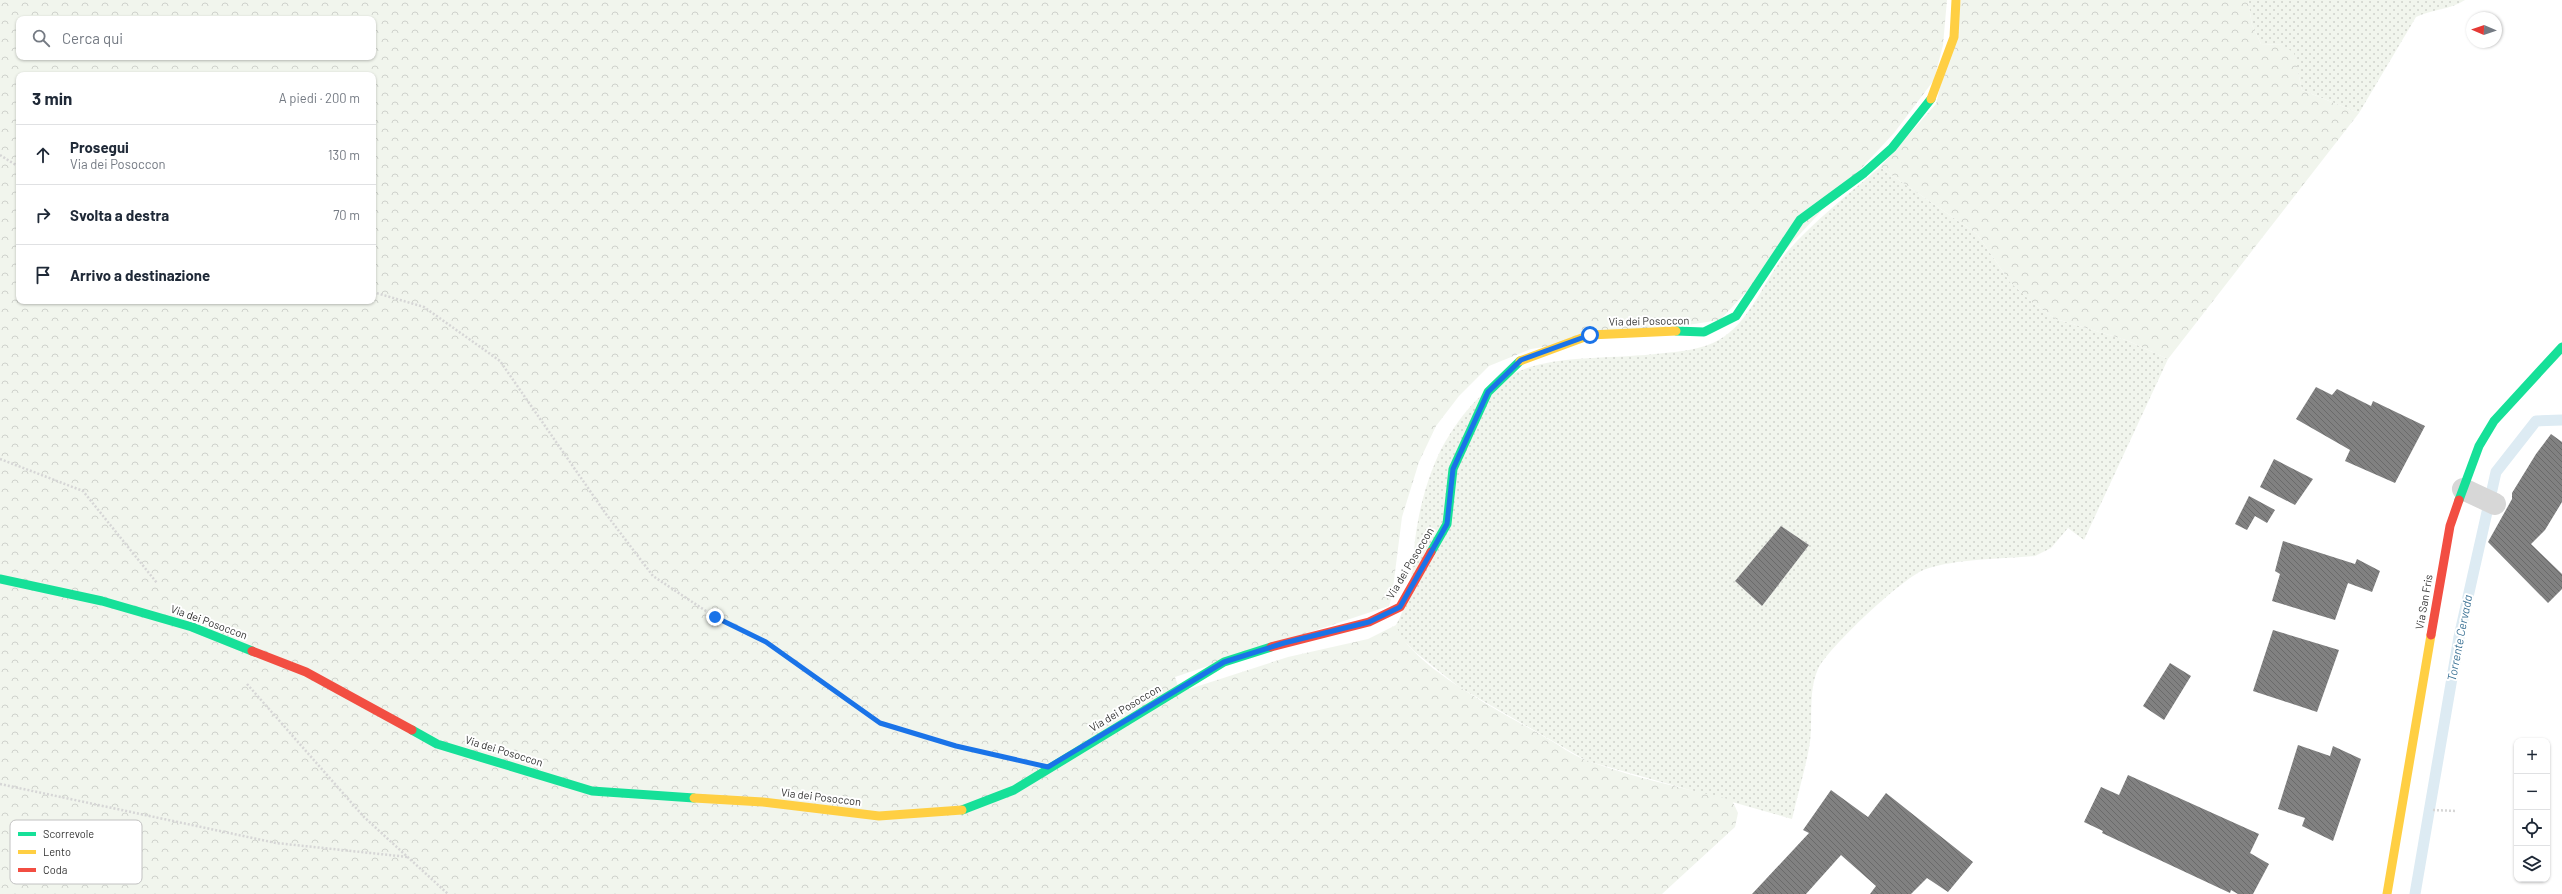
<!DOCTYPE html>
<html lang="it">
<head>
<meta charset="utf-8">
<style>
	:root { --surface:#fff; --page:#f2f2f3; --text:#1f2937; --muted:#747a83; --line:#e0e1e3 }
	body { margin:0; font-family:Barlow,sans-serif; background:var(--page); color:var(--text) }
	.controls { position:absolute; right:12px; bottom:12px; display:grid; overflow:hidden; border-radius:8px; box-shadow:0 1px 3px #0004 }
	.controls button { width:36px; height:36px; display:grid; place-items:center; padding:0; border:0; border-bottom:1px solid var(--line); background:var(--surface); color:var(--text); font:20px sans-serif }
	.compass { position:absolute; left:2466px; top:12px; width:36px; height:36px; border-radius:50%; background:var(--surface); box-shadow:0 1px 3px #0004; rotate:272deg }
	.stop { position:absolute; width:12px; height:12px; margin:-9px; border:3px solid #1a73e8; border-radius:50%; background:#fff }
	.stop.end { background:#1a73e8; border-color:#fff; box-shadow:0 1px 4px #0008 }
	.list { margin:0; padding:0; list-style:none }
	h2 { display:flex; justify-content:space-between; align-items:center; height:52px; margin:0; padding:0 16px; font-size:17px }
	h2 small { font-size:13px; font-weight:400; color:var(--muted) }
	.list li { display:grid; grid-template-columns:26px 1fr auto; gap:12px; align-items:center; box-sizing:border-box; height:60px; padding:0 16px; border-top:1px solid var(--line) }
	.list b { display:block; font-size:15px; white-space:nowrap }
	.list p { margin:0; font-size:13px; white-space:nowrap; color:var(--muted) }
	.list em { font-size:13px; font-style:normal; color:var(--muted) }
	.icon { flex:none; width:22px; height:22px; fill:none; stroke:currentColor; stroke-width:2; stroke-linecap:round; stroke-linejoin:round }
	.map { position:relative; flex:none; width:2562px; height:894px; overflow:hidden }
	.search { position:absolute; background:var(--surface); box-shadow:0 1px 3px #0004; left:16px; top:16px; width:360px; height:44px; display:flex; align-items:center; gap:10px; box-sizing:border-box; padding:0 14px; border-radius:8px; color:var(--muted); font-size:15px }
	.panel { position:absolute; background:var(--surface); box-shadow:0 1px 3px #0004; left:16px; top:72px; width:360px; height:232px; border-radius:8px }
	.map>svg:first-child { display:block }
	.grass { fill:url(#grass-dots); fill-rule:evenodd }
	.forest { fill:url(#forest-crowns); fill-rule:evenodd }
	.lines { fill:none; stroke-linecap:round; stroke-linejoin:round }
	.stream { stroke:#ddebf3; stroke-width:11 }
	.building { fill:url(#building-back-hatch) }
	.path { stroke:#d6d6d6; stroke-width:2.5; stroke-dasharray:2 2; stroke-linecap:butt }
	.street { stroke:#d7d7d7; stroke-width:22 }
	.fast { stroke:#16e098; stroke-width:9 }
	.slow { stroke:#ffcf43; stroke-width:9 }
	.jam { stroke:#f24e42; stroke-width:9 }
	.route { stroke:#1a73e8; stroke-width:5 }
	.labels { text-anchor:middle; stroke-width:4; stroke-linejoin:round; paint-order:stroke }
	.street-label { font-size:11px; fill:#333; stroke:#fff }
	.water-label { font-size:12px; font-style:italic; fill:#3f7597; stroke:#fff }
	.key { fill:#fff; stroke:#c2c2c2; stroke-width:1 }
	.key-label { font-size:11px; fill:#333 }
</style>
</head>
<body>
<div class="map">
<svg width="2562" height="894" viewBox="0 0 2562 894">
	<defs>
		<pattern id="grass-dots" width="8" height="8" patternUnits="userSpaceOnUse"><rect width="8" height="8" fill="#f1f5ed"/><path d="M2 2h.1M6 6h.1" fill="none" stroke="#cfd2cc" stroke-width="1.8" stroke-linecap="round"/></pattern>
		<pattern id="forest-crowns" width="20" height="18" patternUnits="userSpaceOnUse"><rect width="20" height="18" fill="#f1f5ed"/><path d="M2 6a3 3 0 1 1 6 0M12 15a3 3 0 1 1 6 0" fill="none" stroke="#cfd2cc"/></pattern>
		<pattern id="building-back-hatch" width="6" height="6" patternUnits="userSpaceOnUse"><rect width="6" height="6" fill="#818181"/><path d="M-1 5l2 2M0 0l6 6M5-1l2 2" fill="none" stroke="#6a6a6a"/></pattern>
	</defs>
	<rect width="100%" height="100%" fill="#fff"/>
	<g class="grass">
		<path d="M2248,0h217c-15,10 -33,9 -49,17l-57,96 -57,-23 -4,-18 -15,-27 -22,-1 -9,-19z"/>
		<path d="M1880,167l97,67 33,48 24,22 22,15 70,21 42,19 -84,181 -16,-12 -17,20 -16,8c-32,3 -80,3 -109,13 -22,7 -98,79 -108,100 -10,22 -5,50 -8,73 -4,25 -12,51 -18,77l-205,-58 -128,-74 -44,-35 -16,-16 -3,-11c19,-32 15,-69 22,-104 5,-28 16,-63 32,-87 56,-88 116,-71 205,-80 20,-2 39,-3 58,-11 36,-16 50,-62 74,-91 27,-31 62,-58 93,-85zM1781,526l28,19 -47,61 -27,-25z"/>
	</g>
	<g class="forest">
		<path d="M0,0h1947l-4,45 -9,35 -40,53 -174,187 -189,29 -42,17 -30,30 -23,30 -17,36 -17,55 -10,79 -3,10 -214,71 5,15 108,-35 80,-18 28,-14c12,40 111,90 147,111 15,8 30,20 45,25 47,17 96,27 144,39l6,13 -3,14 -73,67h-1662zM19,19h354v38h-354zM19,75h354v226h-354z"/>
		<path d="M1961,0h287l4,25 9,19 22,1 11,8 8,37 57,23 -191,246 -42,-19 -70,-21 -22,-15 -24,-22 -33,-48 -97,-67 56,-63z"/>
	</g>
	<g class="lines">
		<path class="stream" d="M2415,894l44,-257 37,-165 40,-51 26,-1"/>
	</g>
	<g class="building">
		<path d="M2316,387l16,8 5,-6 34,17 2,-5 52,25 -30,57 -50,-22 5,-11 -54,-31z"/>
		<path d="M2551,434l11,8v60l-17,28 -14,14 31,30v15l-14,14 -60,-61 24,-43v-6l24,-39z"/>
		<path d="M2274,459l39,20 -18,26 -35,-18z"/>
		<path d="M2249,496l26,14 -8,13 -12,-7 -8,14 -12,-6z"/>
		<path d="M1781,526l28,19 -47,61 -27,-25z"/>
		<path d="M2283,541l72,23 2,-5 23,12 -8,21 -24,-9 -13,37 -63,-19 8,-27 -5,-3z"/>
		<path d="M2273,630l66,20 -22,62 -64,-21z"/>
		<path d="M2170,663l21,13 -27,44 -21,-14z"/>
		<path d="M2298,745l32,11 3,-10 28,13 -28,82 -31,-15 3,-8 -27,-9z"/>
		<path d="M2128,775l131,59 -9,19 19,11 -16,30h-15l-7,-4 -1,3 -128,-60 1,-2 -19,-9 17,-35 18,8z"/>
		<path d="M1831,790l37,27 18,-24 87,69 -25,30 -21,-14 -16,16h-41l6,-8 -35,-31 -35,39h-54l57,-61 -6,-3z"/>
	</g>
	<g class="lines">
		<g class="path">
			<path d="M0,155l19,12"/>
			<path d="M373,292l51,15 76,54 106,153 47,62 62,41 51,25 113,81 77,23 51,12"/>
			<path d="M0,459l83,32 74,92"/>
			<path d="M247,684l117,133 84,77"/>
			<path d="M0,784l276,59 132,14"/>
			<path d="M2433,810l24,1"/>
		</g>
		<path class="street" d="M2463,489l32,15"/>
		<g class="fast">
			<path d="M1676,331l28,1 32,-16 64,-96 64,-47 28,-25 39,-49"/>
			<path d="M2459,500l20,-54 15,-25 68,-74"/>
			<path d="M1431,552l16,-28 6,-55 35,-77 32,-31"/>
			<path d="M0,579l102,22 90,26 60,24"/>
			<path d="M412,730l25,14 155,47 102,7"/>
			<path d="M962,810l52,-20 210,-128 47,-15"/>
		</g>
		<g class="slow">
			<path d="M1931,99l23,-62 2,-37"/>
			<path d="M1520,361l70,-26 86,-4"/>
			<path d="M694,798l69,4 116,14 83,-6"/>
			<path d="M2387,894l44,-259"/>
		</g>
		<g class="jam">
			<path d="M2431,635l19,-109 9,-26"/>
			<path d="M1271,647l98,-25 31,-15 31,-55"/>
			<path d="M252,651l54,21 106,58"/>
		</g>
	</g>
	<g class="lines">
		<path class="route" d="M715,617l51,25 114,81 76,23 92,21 176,-105 60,-19 85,-21 31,-15 47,-83 6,-55 35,-77 33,-32 69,-25"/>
	</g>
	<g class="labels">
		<g class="street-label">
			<text transform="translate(1649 321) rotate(-1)" y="4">Via dei Posoccon</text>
			<text transform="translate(1410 563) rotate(-59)" y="4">Via dei Posoccon</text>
			<text transform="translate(2424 602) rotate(-80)" y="4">Via San Fris</text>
			<text transform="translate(209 622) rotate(20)" y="4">Via dei Posoccon</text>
			<text transform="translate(1125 708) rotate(-31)" y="4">Via dei Posoccon</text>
			<text transform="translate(504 751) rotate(17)" y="4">Via dei Posoccon</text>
			<text transform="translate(821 797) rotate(7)" y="4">Via dei Posoccon</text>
		</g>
		<g class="water-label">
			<text transform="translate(2460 638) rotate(-79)" y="4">Torrente Cervada</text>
		</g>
	</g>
	<rect x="10" y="820" width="132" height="64" rx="6" class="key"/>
	<rect x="18" y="832" width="18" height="4" fill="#16e098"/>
	<rect x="18" y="850" width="18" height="4" fill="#ffcf43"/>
	<rect x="18" y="868" width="18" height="4" fill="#f24e42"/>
	<g class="key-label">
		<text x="43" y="838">Scorrevole</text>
		<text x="43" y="856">Lento</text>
		<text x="43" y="874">Coda</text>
	</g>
</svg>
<div class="controls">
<button>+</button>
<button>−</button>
<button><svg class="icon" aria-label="locate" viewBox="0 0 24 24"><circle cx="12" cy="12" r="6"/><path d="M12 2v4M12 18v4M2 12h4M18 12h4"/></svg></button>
<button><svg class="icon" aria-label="layers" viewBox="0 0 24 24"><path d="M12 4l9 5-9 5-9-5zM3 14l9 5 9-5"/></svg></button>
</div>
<svg class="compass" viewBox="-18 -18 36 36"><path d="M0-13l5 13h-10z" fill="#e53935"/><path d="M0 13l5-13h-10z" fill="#747a83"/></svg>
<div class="stop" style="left:1590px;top:335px"></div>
<div class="stop end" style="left:715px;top:617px"></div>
<div class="search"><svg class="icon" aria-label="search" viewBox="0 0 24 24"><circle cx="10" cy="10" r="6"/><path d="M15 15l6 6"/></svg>Cerca qui</div>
<section class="panel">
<h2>3 min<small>A piedi · 200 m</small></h2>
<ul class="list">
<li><svg class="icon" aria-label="ahead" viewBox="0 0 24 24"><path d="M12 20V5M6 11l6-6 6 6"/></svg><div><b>Prosegui</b><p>Via dei Posoccon</p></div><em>130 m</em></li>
<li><svg class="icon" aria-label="right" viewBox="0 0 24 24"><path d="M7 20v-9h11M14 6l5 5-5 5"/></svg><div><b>Svolta a destra</b></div><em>70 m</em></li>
<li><svg class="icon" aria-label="arrive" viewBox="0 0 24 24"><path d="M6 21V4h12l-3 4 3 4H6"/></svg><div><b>Arrivo a destinazione</b></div></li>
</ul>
</section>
</div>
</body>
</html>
